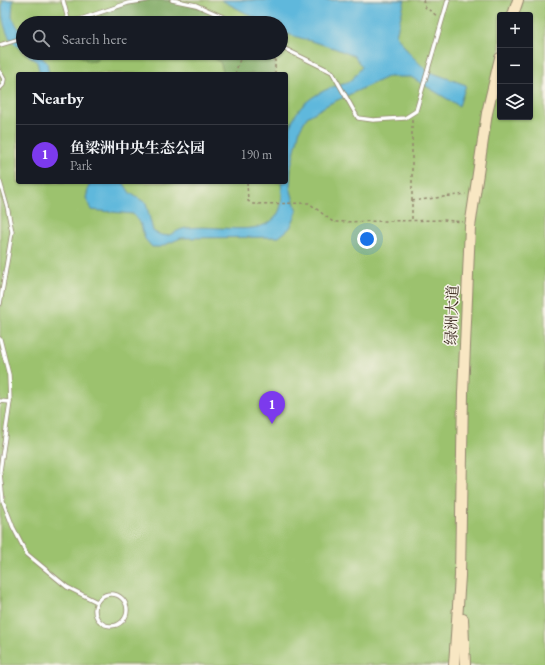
<!DOCTYPE html>
<html lang="en">
<head>
<meta charset="utf-8">
<style>
	:root { --surface:#171b24; --page:#242831; --text:#f1f3f6; --muted:#9ea1a6; --line:#363941; --accent:#7c3aed }
	body { margin:0; font-family:"EB Garamond","Noto Serif SC",serif; background:var(--page); color:var(--text) }
	.controls { position:absolute; right:12px; top:12px; display:grid; overflow:hidden; border-radius:4px; box-shadow:0 1px 3px #0004 }
	.controls button { width:36px; height:36px; display:grid; place-items:center; padding:0; border:0; border-bottom:1px solid var(--line); background:var(--surface); color:var(--text); font:20px sans-serif }
	.you { position:absolute; left:367px; top:239px; width:14px; height:14px; margin:-10px; border:3px solid #fff; border-radius:50%; background:#1a73e8; box-shadow:0 0 0 6px #1a73e833 }
	.badge { display:grid; place-items:center; width:26px; height:26px; border-radius:50%; background:var(--accent); color:#fff; font-size:13px; font-weight:700 }
	.pin { position:absolute; translate:-50% -33px; filter:drop-shadow(0 1px 2px #0008) }
	.pin::after { content:''; position:absolute; top:21px; width:14px; height:12px; background:inherit; clip-path:polygon(0 0,100% 0,50% 100%) }
	.list { margin:0; padding:0; list-style:none }
	h2 { display:flex; justify-content:space-between; align-items:center; height:52px; margin:0; padding:0 16px; font-size:17px }
	h2 small { font-size:13px; font-weight:400; color:var(--muted) }
	.list li { display:grid; grid-template-columns:26px 1fr auto; gap:12px; align-items:center; box-sizing:border-box; height:60px; padding:0 16px; border-top:1px solid var(--line) }
	.list b { display:block; font-size:15px; white-space:nowrap }
	.list p { margin:0; font-size:13px; white-space:nowrap; color:var(--muted) }
	.list em { font-size:13px; font-style:normal; color:var(--muted) }
	.icon { flex:none; width:22px; height:22px; fill:none; stroke:currentColor; stroke-width:2; stroke-linecap:round; stroke-linejoin:round }
	.map { position:relative; flex:none; width:545px; height:665px; overflow:hidden }
	.search { position:absolute; background:var(--surface); box-shadow:0 1px 3px #0004; left:16px; top:16px; width:272px; height:44px; display:flex; align-items:center; gap:10px; box-sizing:border-box; padding:0 14px; border-radius:22px; color:var(--muted); font-size:15px }
	.panel { position:absolute; background:var(--surface); box-shadow:0 1px 3px #0004; left:16px; top:72px; width:272px; height:112px; border-radius:4px }
	.map>svg:first-child { display:block }
	.green { fill:#9cc26e; stroke:#6c7646; fill-rule:evenodd }
	.forest { fill:#7da861; stroke:#5c6940 }
	.water { fill:#5eb8dc; stroke:#4c717d }
	.lines { fill:none; stroke-linecap:round; stroke-linejoin:round }
	.service-casing { stroke:#92866e; stroke-width:5 }
	.secondary-casing { stroke:#92866e; stroke-width:12 }
	.path { stroke:#92866e; stroke-width:1.5; stroke-dasharray:3 3; stroke-linecap:butt }
	.service { stroke:#fff; stroke-width:3.5 }
	.secondary { stroke:#f8e7c3; stroke-width:10 }
	.labels { text-anchor:middle; stroke-width:3; stroke-linejoin:round; paint-order:stroke }
	.street-label { font-size:15px; fill:#3b2a1e; stroke:#f7f3e8 }
</style>
</head>
<body>
<div class="map">
<svg width="545" height="665" viewBox="0 0 545 665">
	<rect width="100%" height="100%" fill="#f7f3e8"/>
	<filter id="ink" filterUnits="userSpaceOnUse"><feTurbulence type="fractalNoise" baseFrequency=".025" numOctaves="2"/><feDisplacementMap in="SourceGraphic" scale="8" xChannelSelector="R" yChannelSelector="G"/><feConvolveMatrix kernelMatrix="1 2 1 2 8 2 1 2 1" color-interpolation-filters="sRGB"/></filter>
	<filter id="wash" filterUnits="userSpaceOnUse"><feTurbulence type="fractalNoise" baseFrequency=".012" numOctaves="4" result="noise"/><feDisplacementMap in="SourceGraphic" scale="16" xChannelSelector="R" yChannelSelector="G"/><feGaussianBlur stdDeviation="0.9" result="paint"/><feColorMatrix in="noise" values="0 0 0 0 0 0 0 0 0 0 0 0 0 0 0 0 0 1.4 0 .05"/><feComposite in="paint" operator="in"/></filter>
	<g filter="url(#wash)">
		<rect width="100%" height="100%" fill="#e9e1be"/>
		<path class="green" d="M0,0h545v665h-545zM500,15h30v102h-30zM23,23h258v30h-258zM18,74h268v108h-268z"/>
		<g class="forest">
			<path d="M147,0c40,0 54,7 90,23h-134l-3,-10 28,-10z"/>
			<path d="M77,53h21l1,6c-10,6 -15,-1 -22,-6z"/>
			<path d="M208,53h67v21h-51l-4,-12z"/>
		</g>
		<g class="water">
			<path d="M3,0h10l-1,17 11,20v14c-4,-4 -9,-7 -12,-11 -7,-9 -11,-30 -8,-40z"/>
			<path d="M221,0h184l-9,35 14,19 17,17 39,14 -7,21 -48,-29h-24l-58,27 -22,13 -7,12 -9,38 -1,20 7,25 -7,16 -11,9 -98,1 -21,9h-8l-7,-8 -4,-14 -8,-11 -42,-4 -5,-12 4,-16h33l7,11 16,10 7,28c17,11 19,-1 34,-3 39,-5 104,20 94,-46h5c0,-44 -3,-74 44,-94 6,-3 15,-3 20,-7 5,-4 8,-10 12,-14l-8,-11 -20,-8 -50,-15 -3,-2v-8h-16z"/>
			<path d="M26,53h12l9,10 2,11h-9l-3,-12z"/>
		</g>
	</g>
	<g filter="url(#ink)">
		<g class="lines">
			<defs>
				<g id="service">
					<path d="M63,0l6,23"/>
					<path d="M172,0l24,5 41,18"/>
					<path d="M69,23l59,-20 19,-3"/>
					<path d="M0,45l23,-7"/>
					<path d="M281,47l51,25 26,46 15,2 32,-2 11,-7 32,-111"/>
					<path d="M0,72l4,7 -1,6 -3,3"/>
					<path d="M0,182l7,24 5,26 -12,72"/>
					<path d="M0,339l9,36 1,27 -10,69"/>
					<path d="M0,401l10,1"/>
					<path d="M0,474l3,27 10,26 14,27 40,33 30,15"/>
					<circle cx="111" cy="610" r="16"/>
				</g>
				<g id="secondary">
					<path d="M513,15l5,-15"/>
					<path d="M463,619l2,46"/>
					<path d="M454,665l6,-89 3,-183 7,-166 17,-114 13,-55"/>
				</g>
			</defs>
			<use href="#service" class="service-casing"/>
			<use href="#secondary" class="secondary-casing"/>
			<g class="path">
				<path d="M423,0l2,7 12,9"/>
				<path d="M145,23l11,-2 4,2"/>
				<path d="M235,74l5,-15 -5,-6"/>
				<path d="M275,74v-21"/>
				<path d="M412,120v100"/>
				<path d="M247,182l1,19 5,3 56,-1 24,19 111,-2 19,2"/>
				<path d="M412,201l54,-7"/>
			</g>
			<use href="#service" class="service"/>
			<use href="#secondary" class="secondary"/>
		</g>
	</g>
	<g class="labels">
		<g class="street-label">
			<text transform="translate(452 315) rotate(-88)" y="5">绿洲大道</text>
		</g>
	</g>
</svg>
<div class="controls">
<button>+</button>
<button>−</button>
<button><svg class="icon" aria-label="layers" viewBox="0 0 24 24"><path d="M12 4l9 5-9 5-9-5zM3 14l9 5 9-5"/></svg></button>
</div>
<div class="you"></div>
<div class="pin badge" style="left:272px;top:424px">1</div>
<div class="search"><svg class="icon" aria-label="search" viewBox="0 0 24 24"><circle cx="10" cy="10" r="6"/><path d="M15 15l6 6"/></svg>Search here</div>
<section class="panel">
<h2>Nearby<small></small></h2>
<ul class="list">
<li><span class="badge">1</span><div><b>鱼梁洲中央生态公园</b><p>Park</p></div><em>190 m</em></li>
</ul>
</section>
</div>
</body>
</html>
